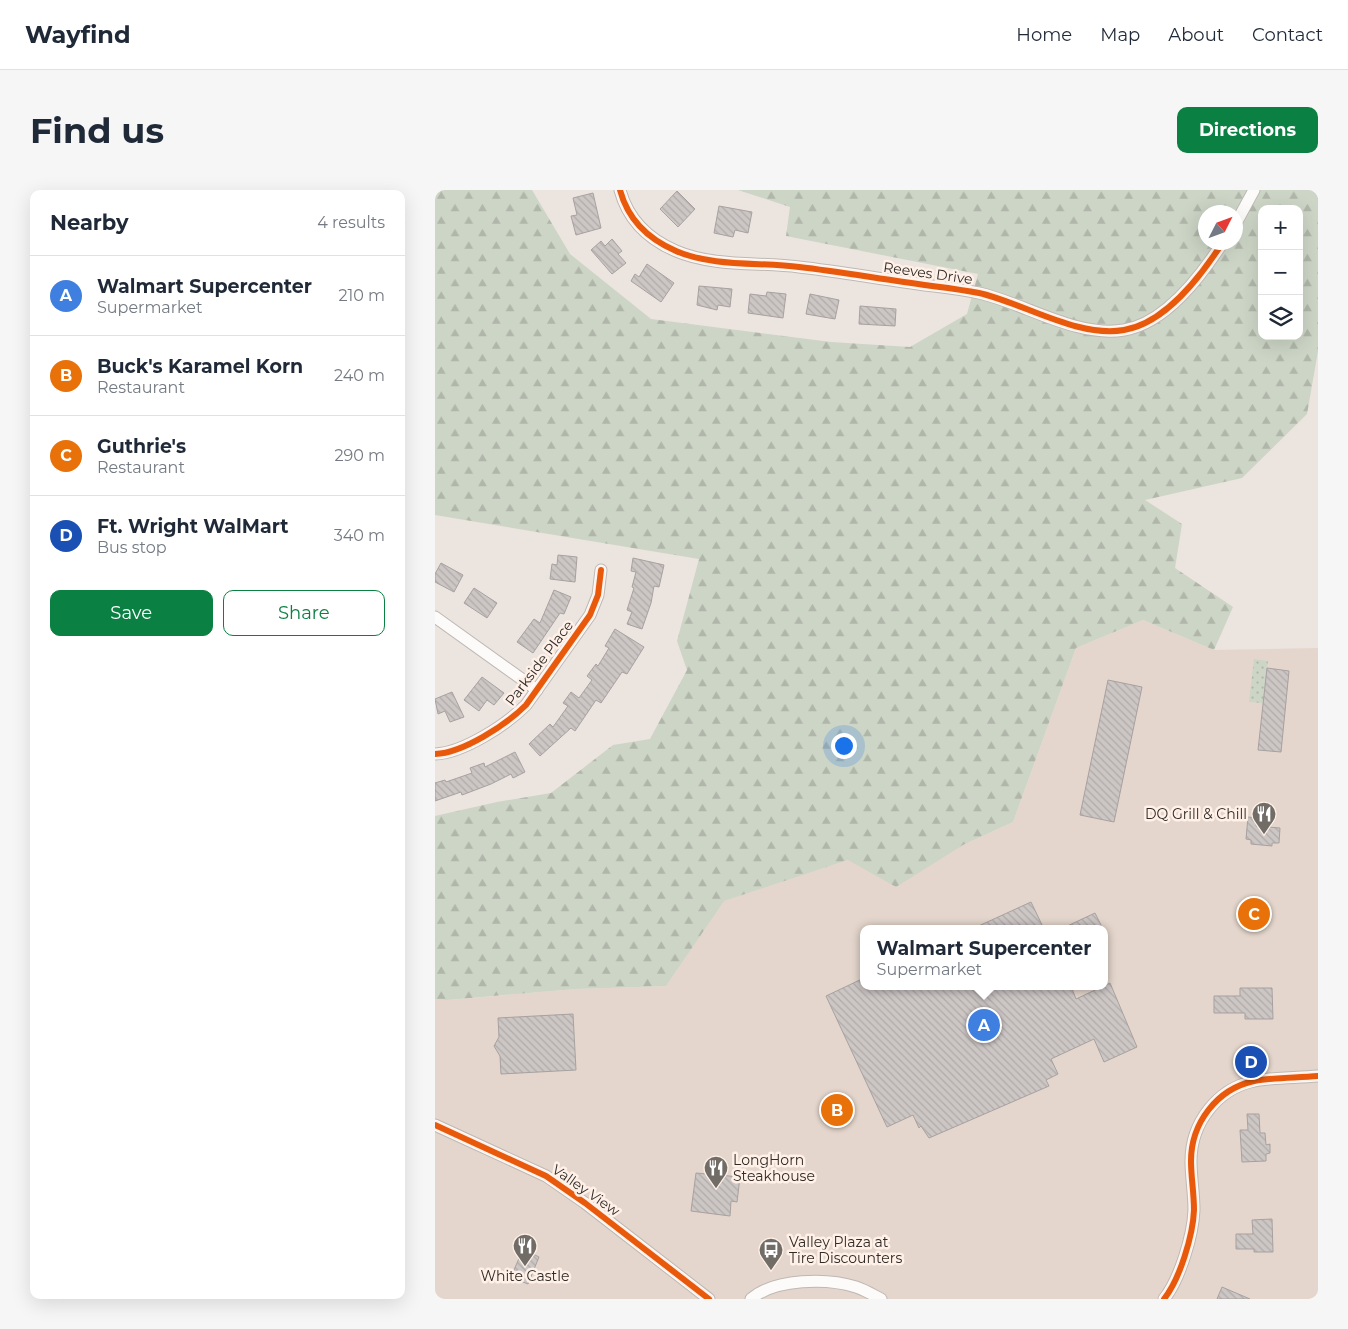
<!DOCTYPE html>
<html lang="en">
<head>
<meta charset="utf-8">
<style>
	:root { --surface:#fff; --page:#f6f6f7; --text:#1f2937; --muted:#747a83; --line:#e0e1e3; --accent:#0b8043 }
	body { margin:0; font-family:Montserrat,sans-serif; background:var(--page); color:var(--text) }
	.controls { position:absolute; right:15px; top:15px; display:grid; overflow:hidden; border-radius:10px; box-shadow:0 5px 20px #0002 }
	.controls button { width:45px; height:45px; display:grid; place-items:center; padding:0; border:0; border-bottom:1px solid var(--line); background:var(--surface); color:var(--text); font:25px sans-serif }
	.compass { position:absolute; left:763px; top:15px; width:45px; height:45px; border-radius:50%; background:var(--surface); box-shadow:0 5px 20px #0002; rotate:48deg }
	.you { position:absolute; left:408px; top:555px; width:18px; height:18px; margin:-12px; border:4px solid #fff; border-radius:50%; background:#1a73e8; box-shadow:0 0 0 8px #1a73e833 }
	.badge { display:grid; place-items:center; width:32px; height:32px; border-radius:50%; background:var(--accent); color:#fff; font-size:16px; font-weight:700 }
	.pin { position:absolute; translate:-50% -50%; border:2px solid #fff; box-shadow:0 1px 5px #0006 }
	.popup { position:absolute; left:425px; top:735px; width:248px; height:65px; box-sizing:border-box; display:grid; place-content:center; border-radius:10px; background:var(--surface); filter:drop-shadow(0 1px 4px #0005); font-size:16px; white-space:nowrap; color:var(--muted) }
	.popup b { font-size:19px; color:var(--text) }
	.popup::after { content:''; position:absolute; left:50%; top:100%; margin-left:-10px; border:10px solid transparent; border-top-color:var(--surface) }
	.list { margin:0; padding:0; list-style:none }
	h2 { display:flex; justify-content:space-between; align-items:center; height:65px; margin:0; padding:0 20px; font-size:21px }
	h2 small { font-size:16px; font-weight:400; color:var(--muted) }
	.list li { display:grid; grid-template-columns:32px 1fr auto; gap:15px; align-items:center; box-sizing:border-box; height:80px; padding:0 20px; border-top:1px solid var(--line) }
	.list b { display:block; font-size:19px; white-space:nowrap }
	.list p { margin:0; font-size:16px; white-space:nowrap; color:var(--muted) }
	.list em { font-size:16px; font-style:normal; color:var(--muted) }
	.actions { display:flex; gap:10px; padding:15px 20px }
	.actions a { flex:1; padding:11px 0; border:1px solid var(--accent); border-radius:10px; text-align:center; font-size:18px; color:var(--accent) }
	.actions .main { background:var(--accent); color:#fff }
	.icon { flex:none; width:28px; height:28px; fill:none; stroke:currentColor; stroke-width:2; stroke-linecap:round; stroke-linejoin:round }
	.map { position:relative; flex:none; width:883px; height:1109px; overflow:hidden; border-radius:10px }
	header { display:flex; align-items:center; gap:30px; box-sizing:border-box; height:70px; padding:0 25px; background:var(--surface); border-bottom:1px solid var(--line) }
	header strong { font-size:24px }
	nav { display:flex; gap:28px; margin-inline-start:auto; font-size:18px }
	.intro { display:flex; align-items:center; justify-content:space-between; box-sizing:border-box; height:120px; padding:0 30px }
	h1 { margin:0; font-size:35px }
	.button { padding:12px 22px; border-radius:10px; background:var(--accent); color:#fff; font-size:18px; font-weight:700 }
	main { display:flex; gap:30px; padding:0 30px }
	aside { flex:1; background:var(--surface); border-radius:10px; box-shadow:0 5px 20px #0002 }
	.map>svg:first-child { display:block }
	.built { fill:#e4d6cc; fill-rule:evenodd }
	.forest { fill:url(#forest-firs); fill-rule:evenodd }
	.park { fill:url(#park-dots) }
	.building { fill:url(#building-back-hatch); stroke:#a7a1a0 }
	.lines { fill:none; stroke-linecap:round; stroke-linejoin:round }
	.minor-casing { stroke:#beb8b4; stroke-width:13 }
	.minor { stroke:#fcfbfa; stroke-width:11 }
	.cycleway-casing { stroke:#fff0e8; stroke-width:9 }
	.cycleway { stroke:#e8590c; stroke-width:6 }
	.labels { text-anchor:middle; stroke-width:5; stroke-linejoin:round; paint-order:stroke }
	.street-label { font-size:14px; fill:#302b27; stroke:#fff0e8 }
	.poi-label { font-size:14px; fill:#302b27; stroke:#fff0e8; text-anchor:start }
</style>
</head>
<body>
<header>
<strong>Wayfind</strong>
<nav><a>Home</a><a>Map</a><a>About</a><a>Contact</a></nav>
</header>
<div class="intro"><h1>Find us</h1><a class="button">Directions</a></div>
<main>
<aside>
<h2>Nearby<small>4 results</small></h2>
<ul class="list">
<li><span class="badge" style="background:#3f7fe0">A</span><div><b>Walmart Supercenter</b><p>Supermarket</p></div><em>210 m</em></li>
<li><span class="badge" style="background:#e8710a">B</span><div><b>Buck's Karamel Korn</b><p>Restaurant</p></div><em>240 m</em></li>
<li><span class="badge" style="background:#e8710a">C</span><div><b>Guthrie's</b><p>Restaurant</p></div><em>290 m</em></li>
<li><span class="badge" style="background:#1a4fb4">D</span><div><b>Ft. Wright WalMart</b><p>Bus stop</p></div><em>340 m</em></li>
</ul>
<div class="actions"><a class="main">Save</a><a>Share</a></div>
</aside>
<div class="map">
<svg width="883" height="1109" viewBox="0 0 883 1109">
	<defs>
		<pattern id="forest-firs" width="22" height="20" patternUnits="userSpaceOnUse" patternTransform="scale(1.25)"><rect width="22" height="20" fill="#ccd5c6"/><path d="M5 1l3.5 6h-7zM16 11l3.5 6h-7z" fill="#b0b7aa"/></pattern>
		<pattern id="park-dots" width="8" height="8" patternUnits="userSpaceOnUse" patternTransform="scale(1.25)"><rect width="8" height="8" fill="#ccd5c6"/><path d="M2 2h.1M6 6h.1" fill="none" stroke="#b0b7aa" stroke-width="1.8" stroke-linecap="round"/></pattern>
		<pattern id="building-back-hatch" width="6" height="6" patternUnits="userSpaceOnUse" patternTransform="scale(1.25)"><rect width="6" height="6" fill="#ccc6c5"/><path d="M-1 5l2 2M0 0l6 6M5-1l2 2" fill="none" stroke="#b0aaa9"/></pattern>
	</defs>
	<rect width="100%" height="100%" fill="#ece4df"/>
	<path class="built" d="M708,430l71,30 104,-2v651h-883v-300l13,1 127,-11 91,-3 57,-85 125,-41 115,-15 50,-23 63,-174zM429,739h240v57h-240z"/>
	<path class="forest" d="M0,0h97l38,64 81,65 180,23 79,5 57,-33 11,-40 -192,-38 4,-29 -52,-17h580v161l-11,63 -65,64 -97,22 37,24 -7,44 58,39 -19,43 -71,-30 -67,28 -63,174 -50,23 -67,42 -48,-27 -124,41 -58,85 -91,3 -128,11 -12,-1v-183l62,-14 54,-9 62,-48 37,-6 37,-69 -10,-29 22,-82 -264,-44zM827,19h37v127h-37zM771,22h30v30h-30z"/>
	<path class="park" d="M819,469l14,2 -5,42 -14,-1z"/>
	<g class="building">
		<path d="M242,1l18,18 -17,18 -18,-18z"/>
		<path d="M158,3l8,35 -25,7 -5,-19 6,-1 -4,-17z"/>
		<path d="M284,16l33,6 -4,21 -13,-3 -2,7 -19,-4z"/>
		<path d="M177,49l10,12 -4,3 8,9 -14,11 -21,-24 10,-9 4,5z"/>
		<path d="M212,74l27,19 -13,19 -30,-21 4,-7 4,3z"/>
		<path d="M264,96l33,3 -2,18 -12,-2 -1,5 -20,-5z"/>
		<path d="M332,102l19,2 -3,24 -35,-5 2,-19 16,2z"/>
		<path d="M375,104l29,6 -4,19 -29,-5z"/>
		<path d="M425,116l36,3 -1,17 -36,-2z"/>
		<path d="M123,365l19,2 -2,25 -25,-3 2,-15 5,1z"/>
		<path d="M198,368l31,7 -5,22 -5,-1 -3,17 -9,26 -15,-5 5,-12 -5,-2 7,-22 -2,-1 4,-15 -5,-1z"/>
		<path d="M6,373l22,12 -9,17 -19,-10v-8z"/>
		<path d="M39,398l23,15 -10,15 -23,-15z"/>
		<path d="M119,400l17,7 -7,17 -4,-1 -27,40 -16,-11 17,-23 6,4z"/>
		<path d="M180,439l29,18 -17,27 -5,-2 -21,31 -5,-3 -21,31 -4,-3 -31,28 -11,-12 21,-20 3,3 15,-21 -5,-3 8,-11 8,6 13,-18 -5,-4 9,-12 2,2 11,-18 -4,-2z"/>
		<path d="M832,478l22,3 -8,81 -23,-2z"/>
		<path d="M47,487l22,16 -10,12 -7,-5 -8,11 -15,-11z"/>
		<path d="M673,490l34,7 -28,135 -34,-7z"/>
		<path d="M17,502l12,25 -14,5 -5,-11 -7,3 -3,-15z"/>
		<path d="M80,562l10,20 -12,6 -2,-4 -20,10 -29,11 -1,-3 -26,9v-18l10,-3 1,2 26,-9 -2,-5 14,-5 1,4z"/>
		<path d="M813,627l9,1 -1,8 24,2 -1,15h-7v3l-21,-2v-4l-5,-1z"/>
		<path d="M596,712l13,27h-72z"/>
		<path d="M807,713l27,3 -2,19 -27,-2z"/>
		<path d="M660,723l8,16h-42z"/>
		<path d="M429,788v8h207l5,13 34,-16 27,64 -33,15 -10,-23 -43,20 7,15 -12,6 3,6 -120,52 -8,-12 -2,2 -6,-13 -26,12 -61,-131z"/>
		<path d="M805,798h32l1,31h-28v-6h-31v-17h26z"/>
		<path d="M138,824l3,56 -75,4 -1,-18 -6,-10 5,-9 -1,-19z"/>
		<path d="M812,924h12l1,19h5l1,12 4,-1v9l-4,1v7l-24,1 -2,-32h8z"/>
		<path d="M261,983l44,4 -3,25 -6,-1 -1,15 -39,-5z"/>
		<path d="M837,1029l1,33h-19v-3h-18v-15h17l-1,-14z"/>
		<path d="M88,1059l16,8 -11,27 -17,-7z"/>
		<path d="M787,1097l28,12h-33z"/>
	</g>
	<g class="lines">
		<defs>
			<g id="minor">
				<path d="M185,0c8,30 28,49 56,61 37,16 84,11 123,16 35,4 70,10 105,15 25,4 50,6 75,11 45,10 98,45 145,37 42,-7 77,-54 99,-88"/>
				<path d="M801,33l18,-33"/>
				<path d="M0,427l102,73"/>
				<path d="M0,564c28,-1 71,-29 91,-49l64,-90 8,-20 3,-25"/>
				<path d="M0,935l111,51 39,27 124,96"/>
				<path d="M316,1109c24,-21 77,-21 105,-12 9,3 17,8 25,12"/>
				<path d="M729,1109c16,-20 29,-64 30,-89 0,-17 -3,-33 -3,-49 0,-38 26,-72 63,-80 21,-4 43,-3 64,-5"/>
			</g>
		</defs>
		<use href="#minor" class="minor-casing"/>
		<use href="#minor" class="minor"/>
		<defs>
			<g id="cycleway">
				<path d="M185,0c8,30 28,49 56,61 37,16 84,11 123,16 35,4 70,10 105,15 25,4 50,6 75,11 45,10 98,45 145,37 42,-7 77,-54 99,-88"/>
				<path d="M0,564c28,-1 71,-29 91,-49l64,-90 8,-20 3,-25"/>
				<path d="M0,935l111,51 39,27 124,96"/>
				<path d="M729,1109c16,-20 29,-64 30,-89 0,-17 -3,-33 -3,-49 0,-38 26,-72 63,-80 21,-4 43,-3 64,-5"/>
			</g>
		</defs>
		<use href="#cycleway" class="cycleway-casing"/>
		<use href="#cycleway" class="cycleway"/>
	</g>
	<defs>
		<symbol id="restaurant-pin" viewBox="-11 -11 22 30"><path d="M0 17L-7.5 6A9.5 9.5 0 1 1 7.5 6Z" fill="#726c67" stroke="#fff0e8"/><path d="M-5-6h1v4h1v-4h1v4h1v-4h1v5L-1.5 .5V6h-2V.5L-5-1ZM5-6V6H3V1.5H1.5Q1.5-4 5-6Z" fill="#fff"/></symbol>
		<symbol id="bus-pin" viewBox="-11 -11 22 30"><path d="M0 17L-7.5 6A9.5 9.5 0 1 1 7.5 6Z" fill="#726c67" stroke="#fff0e8"/><path d="M-5-6H5V4H4V6H2V4H-2V6H-4V4H-5ZM-3.5-4V0h7V-4ZM-3.5 1.2v1.5H-2V1.2ZM2 1.2v1.5H3.5V1.2Z" fill="#fff"/></symbol>
	</defs>
	<g fill-rule="evenodd">
		<use href="#restaurant-pin" x="815" y="610" width="28" height="38"/>
		<use href="#restaurant-pin" x="267" y="964" width="28" height="38"/>
		<use href="#restaurant-pin" x="76" y="1042" width="28" height="38"/>
		<use href="#bus-pin" x="322" y="1046" width="28" height="38"/>
	</g>
	<g class="labels">
		<g class="street-label">
			<text transform="translate(493 83) rotate(8)" y="5">Reeves Drive</text>
			<text transform="translate(104 473) rotate(-53)" y="5">Parkside Place</text>
			<text transform="translate(151 1000) rotate(35)" y="5">Valley View</text>
		</g>
		<g class="poi-label">
			<text x="812" y="629" text-anchor="end">DQ Grill &amp; Chill</text>
			<text x="298" y="975">LongHorn<tspan x="298" dy="16">Steakhouse</tspan></text>
			<text x="354" y="1057">Valley Plaza at<tspan x="354" dy="16">Tire Discounters</tspan></text>
			<text x="90" y="1091" text-anchor="middle">White Castle</text>
		</g>
	</g>
</svg>
<div class="controls">
<button>+</button>
<button>−</button>
<button><svg class="icon" aria-label="layers" viewBox="0 0 24 24"><path d="M12 4l9 5-9 5-9-5zM3 14l9 5 9-5"/></svg></button>
</div>
<svg class="compass" viewBox="-18 -18 36 36"><path d="M0-13l5 13h-10z" fill="#e53935"/><path d="M0 13l5-13h-10z" fill="#747a83"/></svg>
<div class="you"></div>
<div class="pin badge" style="left:549px;top:835px;background:#3f7fe0">A</div>
<div class="popup"><b>Walmart Supercenter</b>Supermarket</div>
<div class="pin badge" style="left:402px;top:920px;background:#e8710a">B</div>
<div class="pin badge" style="left:819px;top:724px;background:#e8710a">C</div>
<div class="pin badge" style="left:816px;top:872px;background:#1a4fb4">D</div>
</div>
</main>
</body>
</html>
